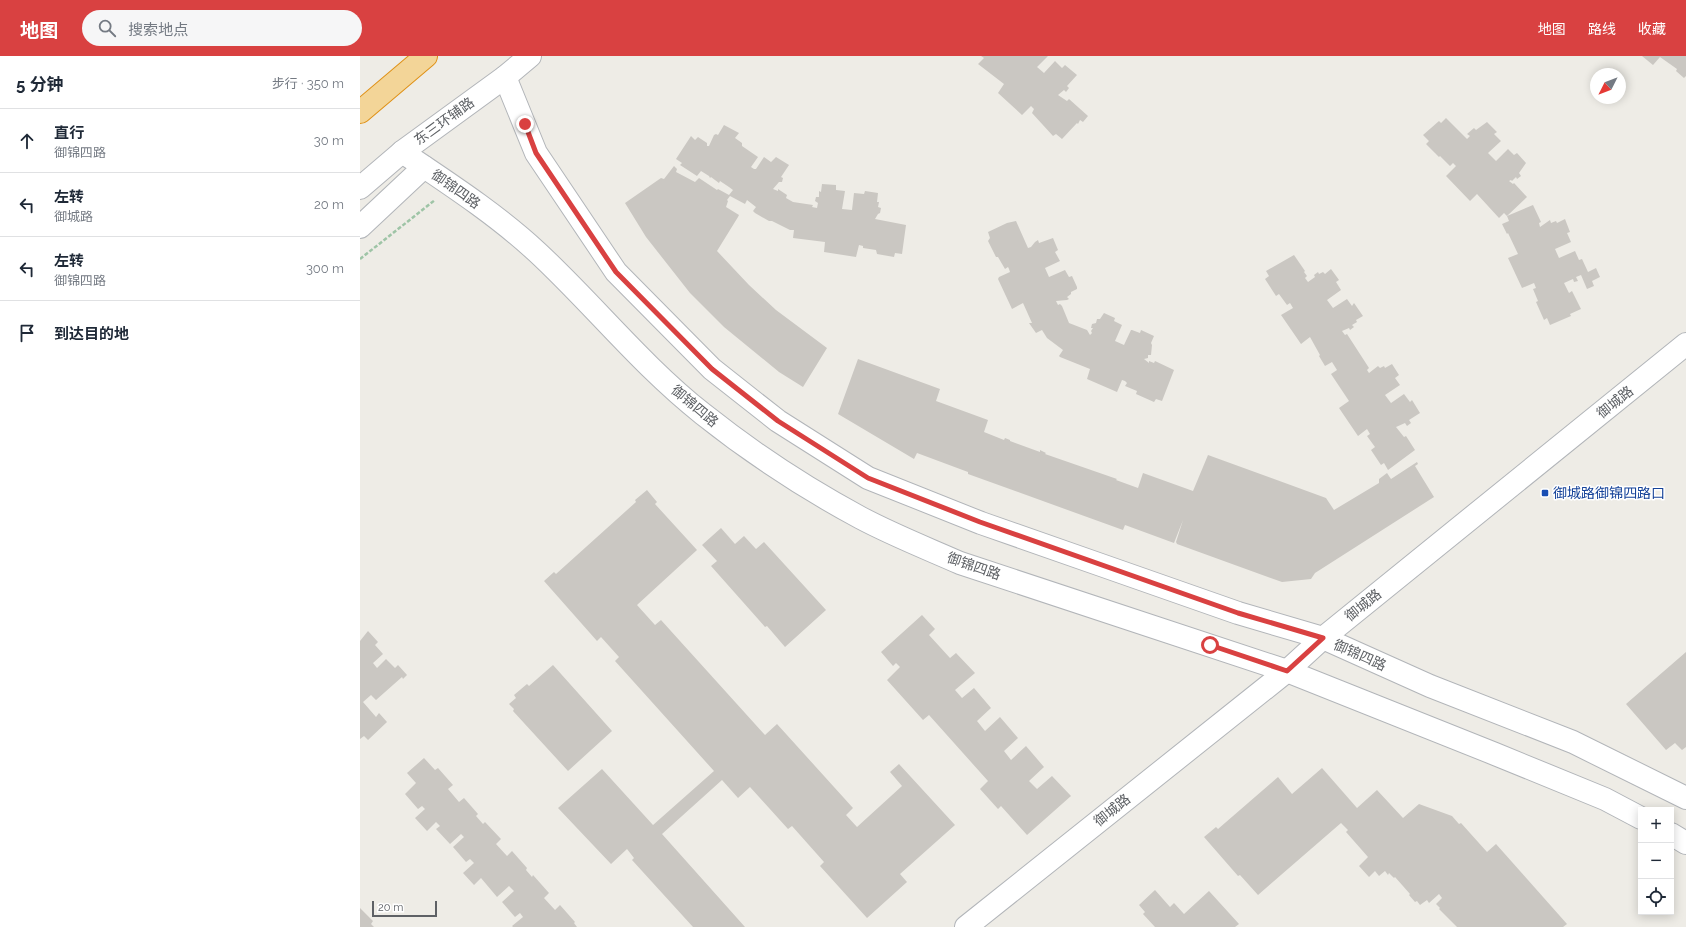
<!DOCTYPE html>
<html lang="zh">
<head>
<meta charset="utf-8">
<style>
	:root { --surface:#fff; --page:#f6f6f7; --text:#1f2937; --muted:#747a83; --line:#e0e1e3; --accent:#d94141 }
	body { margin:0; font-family:Raleway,"Noto Sans SC",sans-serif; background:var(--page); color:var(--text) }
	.controls { position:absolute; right:12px; bottom:12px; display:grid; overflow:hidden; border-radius:0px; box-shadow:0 2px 10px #0003 }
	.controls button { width:36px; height:36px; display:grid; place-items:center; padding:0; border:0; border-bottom:1px solid var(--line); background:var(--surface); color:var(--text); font:20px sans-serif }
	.compass { position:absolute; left:1230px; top:12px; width:36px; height:36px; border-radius:50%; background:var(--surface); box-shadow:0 2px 10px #0003; rotate:228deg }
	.scale { position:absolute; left:12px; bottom:10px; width:65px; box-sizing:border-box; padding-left:4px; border:2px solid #5e6165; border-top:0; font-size:11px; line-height:14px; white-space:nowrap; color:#5e6165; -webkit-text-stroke:3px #fff; paint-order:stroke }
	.stop { position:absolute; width:12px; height:12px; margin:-9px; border:3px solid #d94141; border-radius:50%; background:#fff }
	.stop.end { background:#d94141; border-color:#fff; box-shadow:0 1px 4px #0008 }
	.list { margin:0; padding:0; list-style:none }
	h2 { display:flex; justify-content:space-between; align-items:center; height:52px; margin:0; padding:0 16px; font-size:17px }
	h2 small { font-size:13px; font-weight:400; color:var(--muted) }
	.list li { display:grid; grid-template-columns:26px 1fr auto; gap:12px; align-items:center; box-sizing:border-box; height:64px; padding:0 16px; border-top:1px solid var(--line) }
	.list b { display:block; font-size:15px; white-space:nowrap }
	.list p { margin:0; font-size:13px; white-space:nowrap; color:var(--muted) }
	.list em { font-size:13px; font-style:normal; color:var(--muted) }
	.icon { flex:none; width:22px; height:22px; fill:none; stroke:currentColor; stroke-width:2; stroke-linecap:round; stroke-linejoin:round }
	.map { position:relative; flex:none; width:1326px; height:871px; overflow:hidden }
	header { display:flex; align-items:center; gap:24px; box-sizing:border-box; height:56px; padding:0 20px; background:var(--accent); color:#fff }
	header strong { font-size:19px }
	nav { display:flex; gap:22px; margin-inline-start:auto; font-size:14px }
	.search { width:280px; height:36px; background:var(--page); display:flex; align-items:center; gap:10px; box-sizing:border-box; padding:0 14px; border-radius:22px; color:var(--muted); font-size:15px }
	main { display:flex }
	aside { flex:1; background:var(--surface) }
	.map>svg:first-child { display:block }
	.building { fill:#cac7c2 }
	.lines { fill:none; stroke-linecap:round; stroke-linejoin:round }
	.secondary-casing { stroke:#b2b5b9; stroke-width:24 }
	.highway-casing { stroke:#df9015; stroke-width:24 }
	.path { stroke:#9ec4a6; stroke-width:2.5; stroke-dasharray:4 2; stroke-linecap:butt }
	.secondary { stroke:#fff; stroke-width:22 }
	.highway { stroke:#f3d598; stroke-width:22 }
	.route { stroke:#d94141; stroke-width:5 }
	.transit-dot { fill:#1a4fb4; stroke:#fff; stroke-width:1.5 }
	.labels { text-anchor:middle; stroke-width:3; stroke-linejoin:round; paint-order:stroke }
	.street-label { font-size:14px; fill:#5e6165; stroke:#fff }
	.transit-label { font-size:14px; fill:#164399; stroke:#fff; text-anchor:start }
</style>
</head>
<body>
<header>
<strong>地图</strong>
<div class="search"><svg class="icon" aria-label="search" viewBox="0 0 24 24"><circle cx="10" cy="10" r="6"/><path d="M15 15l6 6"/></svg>搜索地点</div>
<nav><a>地图</a><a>路线</a><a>收藏</a></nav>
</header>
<main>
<aside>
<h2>5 分钟<small>步行 · 350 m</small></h2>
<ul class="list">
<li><svg class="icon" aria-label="ahead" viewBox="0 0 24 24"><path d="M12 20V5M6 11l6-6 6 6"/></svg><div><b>直行</b><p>御锦四路</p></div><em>30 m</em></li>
<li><svg class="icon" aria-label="left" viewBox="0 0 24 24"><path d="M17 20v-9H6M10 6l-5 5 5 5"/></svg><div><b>左转</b><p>御城路</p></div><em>20 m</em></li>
<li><svg class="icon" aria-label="left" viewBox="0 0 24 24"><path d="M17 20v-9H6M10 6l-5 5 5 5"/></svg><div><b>左转</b><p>御锦四路</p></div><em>300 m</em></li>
<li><svg class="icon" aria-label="arrive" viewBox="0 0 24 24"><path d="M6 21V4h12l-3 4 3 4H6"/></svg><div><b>到达目的地</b></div></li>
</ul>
</aside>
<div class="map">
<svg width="1326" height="871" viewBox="0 0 1326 871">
	<rect width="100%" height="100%" fill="#eeece6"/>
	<g class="building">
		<path d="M621,0h67l-11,11 7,6 11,-12 7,7 3,-3 12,10 -10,11 2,2 -3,4 -2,-2 -6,5 9,6 2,-2 19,17 -5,6 -3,-2 -2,4 -1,-1 -15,16 -6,-5 -3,2 -21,-23 2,-4 -3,-3 -9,9 -24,-22 6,-9 -26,-20 6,-6z"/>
		<path d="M1282,0h44v20l-2,2 -8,-7 1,-2 -17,-12 -7,8z"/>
		<path d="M1086,62l21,21 3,-3 -3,-2 7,-6 2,2 11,-8 10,10 -3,2 7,7 -13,12 8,8 12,-12 6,6 3,-2 9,10 -7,10 2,3 -4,3 -1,-2 -4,4 -1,-1 -2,1 4,3 1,-1 13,14 -20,19 -3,-3 -5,5 -22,-24 -7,7 -24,-25 10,-10 -3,-3 -3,3 -10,-10 -1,1 -13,-13 3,-3 -6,-6 16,-14 2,2z"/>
		<path d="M364,69l15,8 -4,5 7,5v3l16,11 -7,10 3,2h2l8,-12 7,5 5,-5 13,8 -8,12 2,1 -1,4h-3l-6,7 5,2v-2l9,6 -1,3 7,4 20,3 -1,2 5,1 1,-5 -3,-2 1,-4h3v-6l2,1 1,-8 14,1v5l9,1 -3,18 10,1 2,-17 10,1 1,-3 13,2 -1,9h2l-1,5 3,1 -1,5 -2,1 -3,5 31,6 -4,29 -7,-1 -1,4 -17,-3 -1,-4 -13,-2v-2l-4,-1 -3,12 -32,-5 1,-10 -32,-4 1,-8h-4l-18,-9h-3l-14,-8 -2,-2 3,-4 -9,-7 -2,4 -15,-8 -3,4 1,1 -2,6 13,8 -1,2 -21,34 32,34 27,25 51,38 -24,39 -24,-15 -55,-45 -34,-34 -44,-56 -21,-34 36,-25 3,1 10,-13 3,3 -1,3 19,10 4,-4 18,12 1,-1 11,6 4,-5 -4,-3 -9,-6 -1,2 -8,-6 -1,1 -1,-2 -8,-5 -4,5 -17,-11 2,-2 -6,-4 15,-23 4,4 3,-3 9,6v3h2l5,-11 2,-1 2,1z"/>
		<path d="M1173,149l8,17 -2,1 1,4 10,-7 1,3 5,-2 1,2 8,-4 5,13 -3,1 4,9 -16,7 4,9 16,-7 4,9 3,-1 6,13 8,-4 4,9 -8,4 2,5 -7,3 -6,-14 -5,2 2,4 -4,1 -1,-3 -9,4 5,10 3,-2 9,18 -11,5 1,2 -21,9 -3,-7 -3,2 -8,-18 2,-1 -5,-12 3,-1 -2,-5 -12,5 -14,-30 10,-4 -10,-21 -1,1 -5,-10 7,-3 -2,-5z"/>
		<path d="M656,165l12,27 3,-1 4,-5 3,-2 1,3 14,-5 5,12 -3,2 5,9 -15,7 4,9 16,-7 4,7 3,-1 5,11v2l-6,3v2l-4,3 2,2 -2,1 -11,1 2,4 2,-1 2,2 7,17 18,7 3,5 2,-2 -1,-2 2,-3h-2l1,-4 4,-1 1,-4h3l4,-6 11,5 -1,3 8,4 -7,16 9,4 7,-15h1l8,3 1,-3 13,6 -3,7 1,2 -1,10h-3v3l-4,1 5,4v-2l5,2 1,-2 19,9 -12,31 -6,-2 -2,3 -18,-8 1,-3 -12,-5 2,-3 -2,-2 -3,-1 -5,12 -30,-13 3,-10 -30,-12 -1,-1 4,-6 -16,-12 -5,-8 -6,3 -7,-10h3l-9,-20 -11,6 -14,-30 1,-2 11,-5 -1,-3 -1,-2 -3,2 -7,-12h-2l-8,-16 2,-3 -2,-6 19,-9z"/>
		<path d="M934,199l11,16 -1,1 3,4 -2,2 3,4 7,-5 -1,-2 4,-3 1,2 4,-2 2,2 6,-5 8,11 -3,2 5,8 -14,10 6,8 14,-9 5,7 2,-3 9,13 -7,4 1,2 -5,3 2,2 -4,3 -1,-2 -7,3 3,4 2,-1 22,34 -2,2 2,3 9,-7 2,2 4,-2 1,2 7,-4 7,11 -4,3 5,7 -15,10 6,8 13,-9 6,8 2,-2 8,13 -11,7 2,3 -4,3 -2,-3 -9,4 8,10 2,-1 9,14 -27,20 -4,-7 -3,2 -10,-15 4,-3 -8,-11 3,-2 -3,-5 -9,7 -19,-28 10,-7 -18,-27 6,-4 -5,-8 -7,4 -6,-10 1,-1 -10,-18 -9,7 -20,-29 12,-7 -3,-5 -3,2 -8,-11 -3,2 -11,-17 4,-3 -3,-5z"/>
		<path d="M498,303l82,30 -4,12 52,19 -4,12 20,8 1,-2 5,2v1l30,11v-2l6,3 -1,1 72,25 -1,1 22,8 5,-15 50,18 15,-36 118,43 8,12 45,-27v-4l8,-6 4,6 26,-17 1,2 -3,2 19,31 -119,76 -4,6 -29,3 -105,-38 -1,-2 7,-22 -9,23 -49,-18 -2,5 -155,-56v-2l-51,-19 -3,6 -76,-45z"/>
		<path d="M287,434l10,12 -2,2 42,46 -60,55 18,20 6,-5 104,115 12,-11 76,84 -7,7 11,12 45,-41 -12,-14 9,-8 56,61 -55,49 7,8 -40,36 -47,-52 4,-4 -32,-36 -4,3 -38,-42 -12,11 -16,-18 -60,54 83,93h-52l-61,-67 2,-2 -7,-9 -16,15 -53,-56 44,-39 51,56 61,-54 -99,-110 4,-4 -18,-20 -4,4 -53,-60 10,-9 2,2 80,-72 -1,-2z"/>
		<path d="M361,472l14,16 9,-8 12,13 8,-7 62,68 -41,37 -18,-21 -2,1 -54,-61 6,-5 -15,-16z"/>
		<path d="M562,559l13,14 -6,6 21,23 6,-5 19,20 -20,17 7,8 12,-10 17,20 -14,13 8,10 15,-14 18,21 -14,13 7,9 15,-14 18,21 -15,14 8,8 15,-13 19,20 -44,39 -26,-29 -3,3 -18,-20 8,-8 -59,-66 -6,5 -36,-40 13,-13 -4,-4 -3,3 -12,-14z"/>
		<path d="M8,575l10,11 -3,3 8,9 -10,9 4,5 9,-9 9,9 3,-3 9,10 -4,4 -1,-2 -26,23 -5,-5 -8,7 13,15 3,-4 8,9 -19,18 -4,-4 -4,3v-98z"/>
		<path d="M1326,596v95l-4,3 -7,-7 -9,7 -40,-46z"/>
		<path d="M193,609l59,66 -44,40 -55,-60 1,-2 -5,-5 7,-6 -2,-3 13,-11 2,2z"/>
		<path d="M64,702l11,12 3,-2 15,17 -5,4 11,13 5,-4 14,16 -2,2 7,8 2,-2 16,17 -5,5 11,12 5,-5 15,17 -1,2 6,7 1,-2 16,18 -5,5 11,12 5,-5 15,17 -1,1 3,4h-64l-1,-1 11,-9 -3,-4 -5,4 -13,-15 12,-11 -5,-5 -12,11 -16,-19 -7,7 -11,-12 11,-10 -4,-4 -4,3 -13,-15 11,-10 -3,-3 -11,10 -14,-15 4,-3 -4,-4 -9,9 -12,-13 10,-9 -3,-3 -4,3 -13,-15 11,-11 -9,-10z"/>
		<path d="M962,712l35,40 20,-18 26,28 16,-14 33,12 7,8 2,-1 26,29 9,-8 71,80 -4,3h-106l-18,-18 1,-1 -4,-4 6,-6 -3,-4 -10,9 -2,-3 -7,5 -3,-4 -2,1 -6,-7 1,-1 -15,-17 -1,1 -5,-5 -1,2 -3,-4 -6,5 -4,-5 -6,6 -10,-11 9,-9 -22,-25 2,-2 -7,-7 -83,72 -18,-20 -2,1 -34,-39 12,-10 2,2 60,-52 14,17z"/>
		<path d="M795,834l15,17 4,-4 10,11 25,-23 30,33 -4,3h-80l-12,-13 2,-2 -6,-7z"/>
		<path d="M0,852l13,13 -2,3 3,3h-14z"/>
	</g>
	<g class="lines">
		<defs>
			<g id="secondary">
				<path d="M145,21l31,76 80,119 96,97 66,52 90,57 113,45 120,42 137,48 85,25 107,48 143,56 113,56"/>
				<path d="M42,96c46,31 94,62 135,100 56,52 105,114 166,162 49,39 102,74 158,104 32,17 65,30 99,45l327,108 208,83 110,45 36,19"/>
				<path d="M0,132l42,-36 103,-75 25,-21"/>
				<path d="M0,171l64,-60"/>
				<path d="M1311,778l15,9"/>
				<path d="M606,871l321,-256 36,-33 363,-294"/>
			</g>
			<path id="highway" d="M0,56l66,-56"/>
		</defs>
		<use href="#secondary" class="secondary-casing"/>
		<use href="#highway" class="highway-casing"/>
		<path class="path" d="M0,203l75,-59"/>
		<use href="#secondary" class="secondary"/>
		<use href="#highway" class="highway"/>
	</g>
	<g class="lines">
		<path class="route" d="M165,68l11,29 80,119 96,97 66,52 90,57 112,44 258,91 85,25 -36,33 -77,-26"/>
	</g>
	<rect class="transit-dot" x="1181" y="433" width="8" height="8" rx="2"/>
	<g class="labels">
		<g class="street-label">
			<text transform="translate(84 65) rotate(-36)" y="5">东三环辅路</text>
			<text transform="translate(96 133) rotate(35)" y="5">御锦四路</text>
			<text transform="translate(1255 346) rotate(-39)" y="5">御城路</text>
			<text transform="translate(335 350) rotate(40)" y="5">御锦四路</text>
			<text transform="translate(614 510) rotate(19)" y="5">御锦四路</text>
			<text transform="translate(1003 549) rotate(-39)" y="5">御城路</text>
			<text transform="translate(1000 599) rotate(24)" y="5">御锦四路</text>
			<text transform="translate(752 754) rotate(-39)" y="5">御城路</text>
		</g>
		<g class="transit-label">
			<text x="1193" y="442">御城路御锦四路口</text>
		</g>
	</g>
</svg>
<div class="controls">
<button>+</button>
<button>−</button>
<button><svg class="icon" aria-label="locate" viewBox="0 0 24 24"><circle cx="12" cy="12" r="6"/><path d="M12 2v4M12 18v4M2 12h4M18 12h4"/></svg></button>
</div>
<svg class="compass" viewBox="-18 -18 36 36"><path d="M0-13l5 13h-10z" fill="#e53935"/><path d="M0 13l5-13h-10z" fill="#747a83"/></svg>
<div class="scale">20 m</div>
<div class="stop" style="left:850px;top:589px"></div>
<div class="stop end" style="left:165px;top:68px"></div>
</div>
</main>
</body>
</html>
